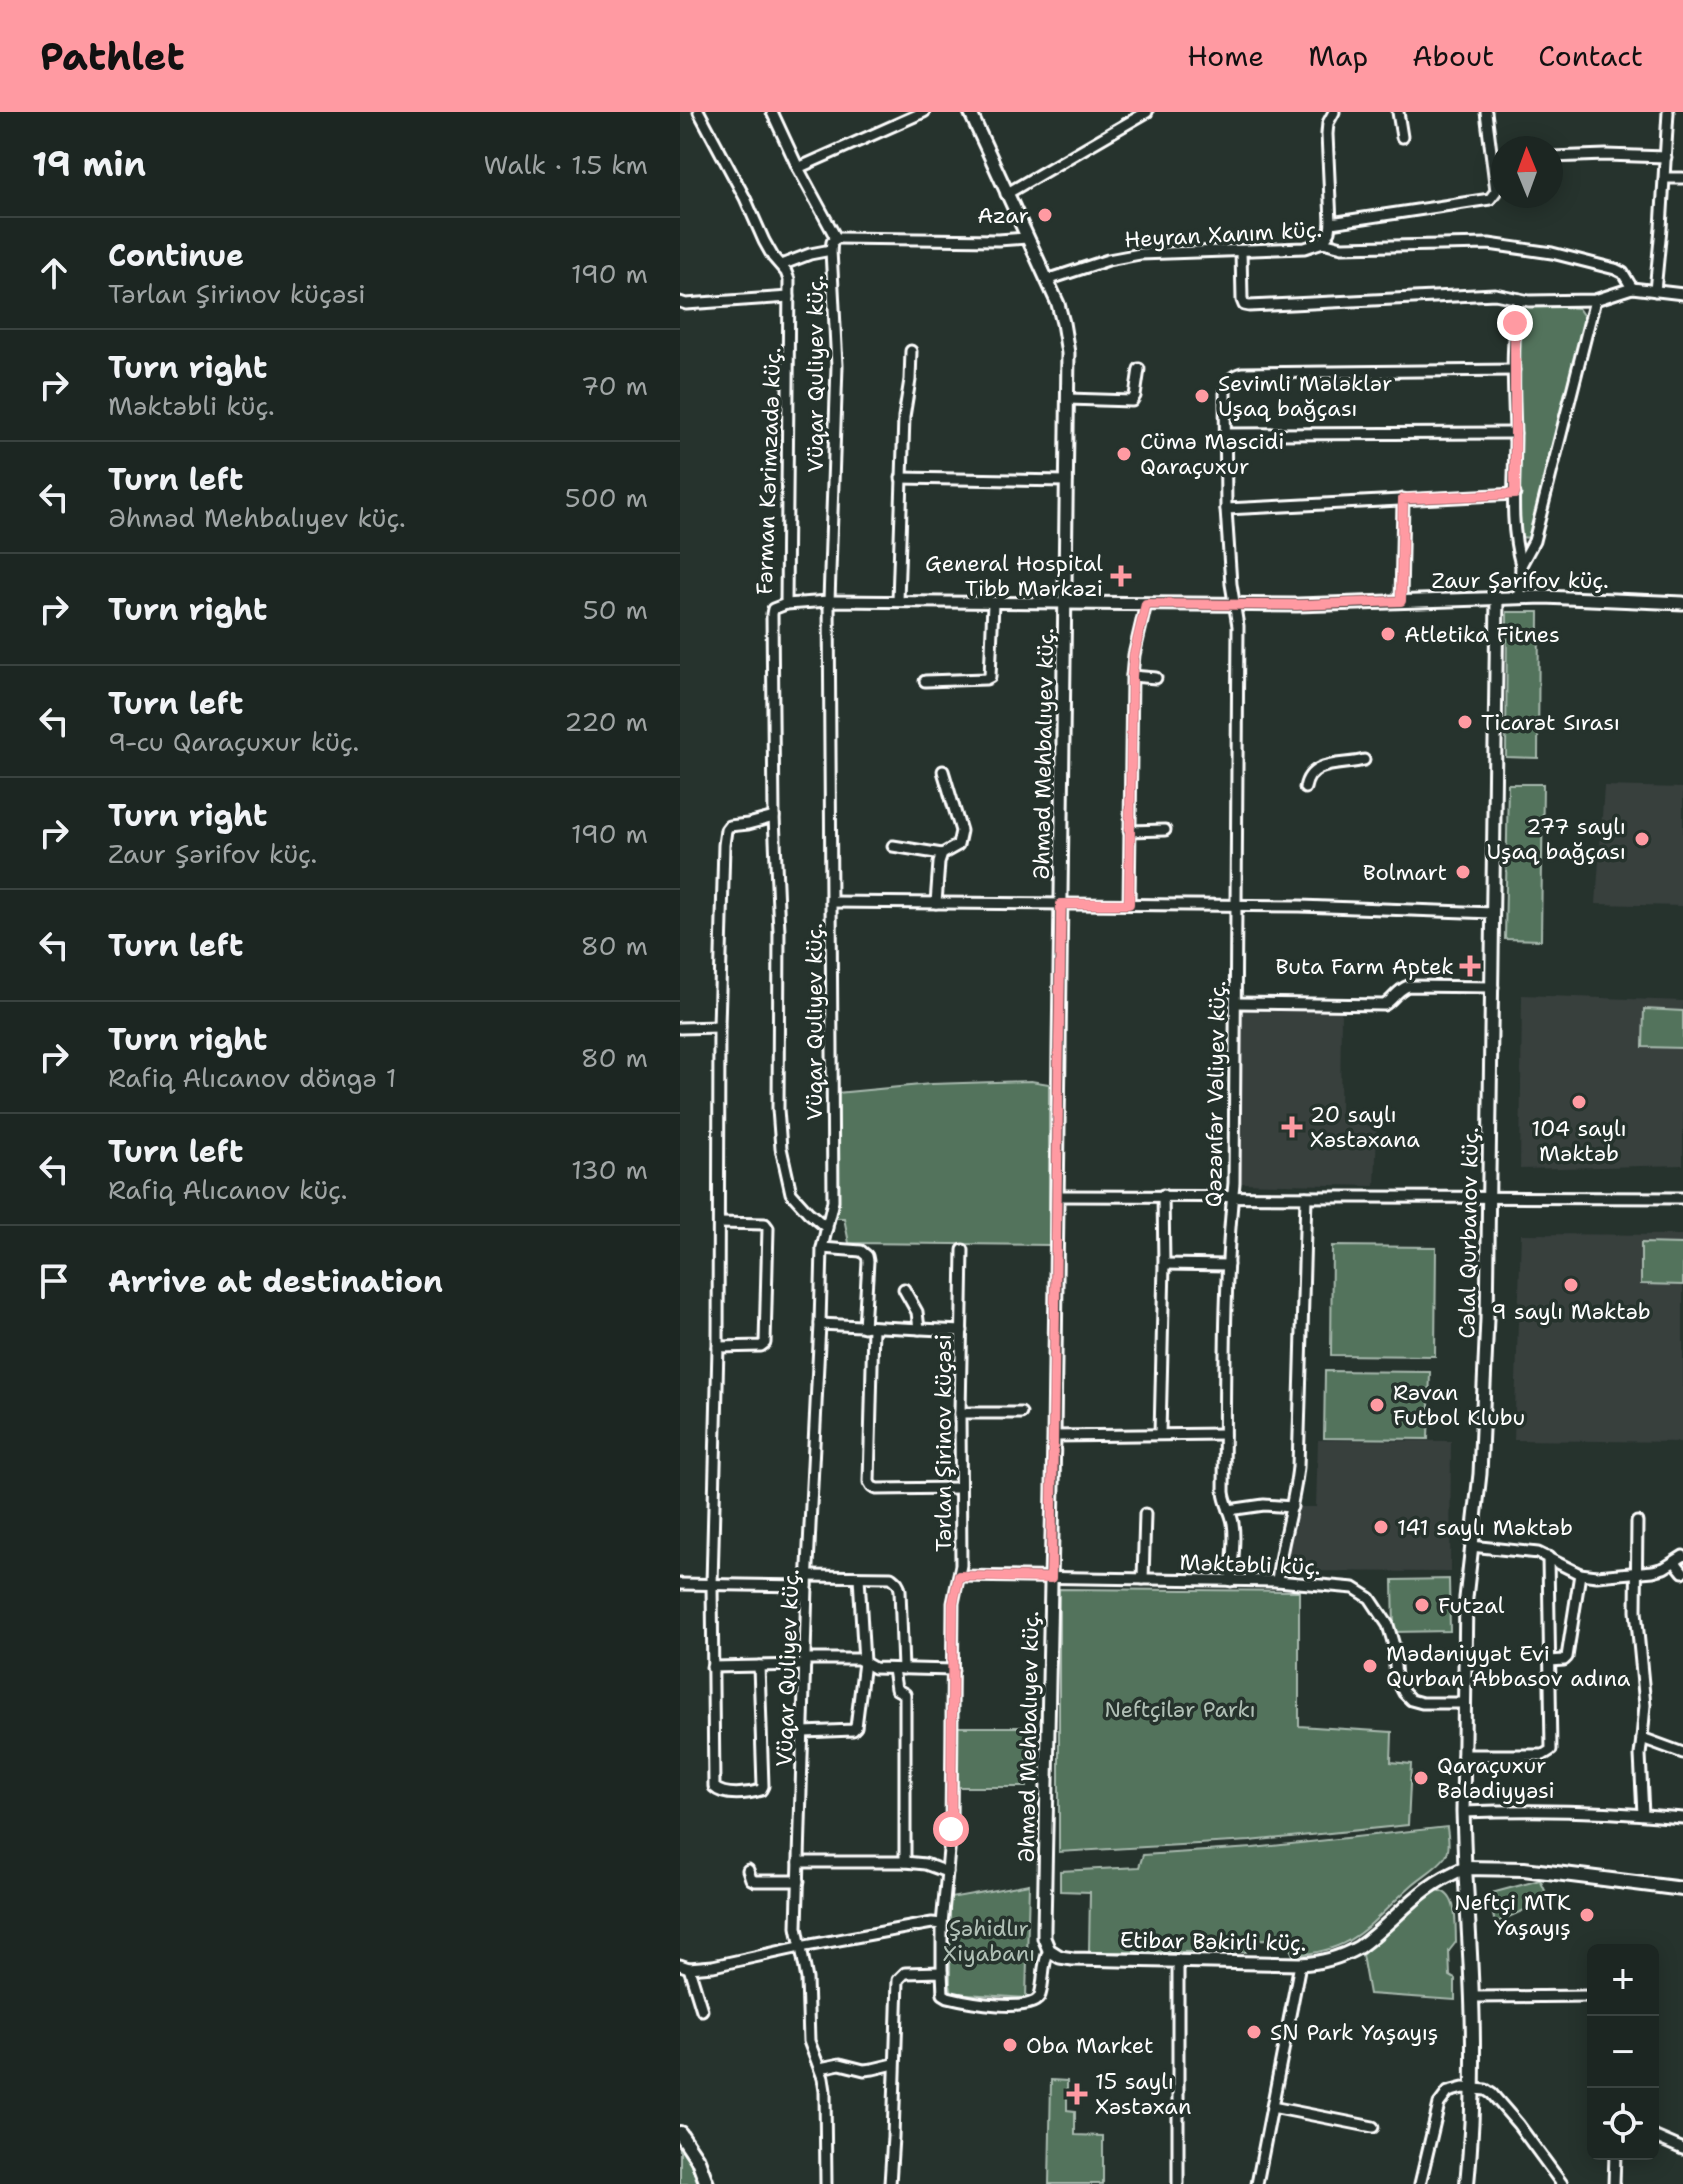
<!DOCTYPE html>
<html lang="en">
<head>
<meta charset="utf-8">
<style>
	:root { --surface:#1c2622; --page:#252e2a; --text:#f1f3f6; --muted:#a0a5a5; --line:#3a4340; --accent:#ff9aa2 }
	body { margin:0; font-family:"Shantell Sans",sans-serif; background:var(--page); color:var(--text) }
	.controls { position:absolute; right:24px; bottom:24px; display:grid; overflow:hidden; border-radius:12px; box-shadow:0 4px 20px #0003 }
	.controls button { width:72px; height:72px; display:grid; place-items:center; padding:0; border:0; border-bottom:2px solid var(--line); background:var(--surface); color:var(--text); font:40px sans-serif }
	.compass { position:absolute; left:811px; top:24px; width:72px; height:72px; border-radius:50%; background:var(--surface); box-shadow:0 4px 20px #0003; rotate:359deg }
	.stop { position:absolute; width:24px; height:24px; margin:-18px; border:6px solid #ff9aa2; border-radius:50%; background:#fff }
	.stop.end { background:#ff9aa2; border-color:#fff; box-shadow:0 2px 8px #0008 }
	.list { margin:0; padding:0; list-style:none }
	h2 { display:flex; justify-content:space-between; align-items:center; height:104px; margin:0; padding:0 32px; font-size:34px }
	h2 small { font-size:26px; font-weight:400; color:var(--muted) }
	.list li { display:grid; grid-template-columns:52px 1fr auto; gap:24px; align-items:center; box-sizing:border-box; height:112px; padding:0 32px; border-top:2px solid var(--line) }
	.list b { display:block; font-size:30px; white-space:nowrap }
	.list p { margin:0; font-size:26px; white-space:nowrap; color:var(--muted) }
	.list em { font-size:26px; font-style:normal; color:var(--muted) }
	.icon { flex:none; width:44px; height:44px; fill:none; stroke:currentColor; stroke-width:2; stroke-linecap:round; stroke-linejoin:round }
	.map { position:relative; flex:none; width:1003px; height:2072px; overflow:hidden }
	header { display:flex; align-items:center; gap:48px; box-sizing:border-box; height:112px; padding:0 40px; background:var(--accent); color:#111 }
	header strong { font-size:38px }
	nav { display:flex; gap:44px; margin-inline-start:auto; font-size:28px }
	main { display:flex }
	aside { flex:1; background:var(--surface) }
	.map>svg:first-child { display:block }
	.built { fill:#383f3e }
	.green { fill:#52735c; stroke:#a8b9ae; stroke-width:2 }
	.lines { fill:none; stroke-linecap:round; stroke-linejoin:round }
	.minor-casing { stroke:#fff; stroke-width:15 }
	.tertiary-casing { stroke:#fff; stroke-width:17 }
	.secondary-casing { stroke:#fff; stroke-width:18 }
	.minor { stroke:#26332d; stroke-width:9 }
	.tertiary { stroke:#26332d; stroke-width:11 }
	.secondary { stroke:#26332d; stroke-width:12 }
	.route { stroke:#ff9aa2; stroke-width:10 }
	.poi-dot { fill:#ff9aa2; stroke:#26332d; stroke-width:3 }
	.labels { text-anchor:middle; stroke-width:7; stroke-linejoin:round; paint-order:stroke }
	.poi-label { font-size:22px; fill:#fff; stroke:#26332d; text-anchor:start }
	.street-label { font-size:22px; fill:#fff; stroke:#26332d }
	.park-label { font-size:22px; fill:#b1c0b6; stroke:#26332d }
</style>
</head>
<body>
<header>
<strong>Pathlet</strong>
<nav><a>Home</a><a>Map</a><a>About</a><a>Contact</a></nav>
</header>
<main>
<aside>
<h2>19 min<small>Walk · 1.5 km</small></h2>
<ul class="list">
<li><svg class="icon" aria-label="ahead" viewBox="0 0 24 24"><path d="M12 20V5M6 11l6-6 6 6"/></svg><div><b>Continue</b><p>Tərlan Şirinov küçəsi</p></div><em>190 m</em></li>
<li><svg class="icon" aria-label="right" viewBox="0 0 24 24"><path d="M7 20v-9h11M14 6l5 5-5 5"/></svg><div><b>Turn right</b><p>Məktəbli küç.</p></div><em>70 m</em></li>
<li><svg class="icon" aria-label="left" viewBox="0 0 24 24"><path d="M17 20v-9H6M10 6l-5 5 5 5"/></svg><div><b>Turn left</b><p>Əhməd Mehbalıyev küç.</p></div><em>500 m</em></li>
<li><svg class="icon" aria-label="right" viewBox="0 0 24 24"><path d="M7 20v-9h11M14 6l5 5-5 5"/></svg><div><b>Turn right</b></div><em>50 m</em></li>
<li><svg class="icon" aria-label="left" viewBox="0 0 24 24"><path d="M17 20v-9H6M10 6l-5 5 5 5"/></svg><div><b>Turn left</b><p>9-cu Qaraçuxur küç.</p></div><em>220 m</em></li>
<li><svg class="icon" aria-label="right" viewBox="0 0 24 24"><path d="M7 20v-9h11M14 6l5 5-5 5"/></svg><div><b>Turn right</b><p>Zaur Şərifov küç.</p></div><em>190 m</em></li>
<li><svg class="icon" aria-label="left" viewBox="0 0 24 24"><path d="M17 20v-9H6M10 6l-5 5 5 5"/></svg><div><b>Turn left</b></div><em>80 m</em></li>
<li><svg class="icon" aria-label="right" viewBox="0 0 24 24"><path d="M7 20v-9h11M14 6l5 5-5 5"/></svg><div><b>Turn right</b><p>Rafiq Alıcanov döngə 1</p></div><em>80 m</em></li>
<li><svg class="icon" aria-label="left" viewBox="0 0 24 24"><path d="M17 20v-9H6M10 6l-5 5 5 5"/></svg><div><b>Turn left</b><p>Rafiq Alıcanov küç.</p></div><em>130 m</em></li>
<li><svg class="icon" aria-label="arrive" viewBox="0 0 24 24"><path d="M6 21V4h12l-3 4 3 4H6"/></svg><div><b>Arrive at destination</b></div></li>
</ul>
</aside>
<div class="map">
<svg width="1003" height="2072" viewBox="0 0 1003 2072">
	<rect width="100%" height="100%" fill="#26332d"/>
	<filter id="ink" filterUnits="userSpaceOnUse"><feTurbulence type="fractalNoise" baseFrequency=".0125" numOctaves="2"/><feDisplacementMap in="SourceGraphic" scale="16" xChannelSelector="R" yChannelSelector="G"/><feConvolveMatrix kernelMatrix="1 2 1 2 8 2 1 2 1" color-interpolation-filters="sRGB"/></filter>
	<g filter="url(#ink)">
		<g class="built">
			<path d="M924,674l79,2v118l-87,-2z"/>
			<path d="M842,883l161,6v164l-163,4z"/>
			<path d="M562,897l99,2 -1,108 37,9 -2,58 -135,-3z"/>
			<path d="M841,1122l162,1v207l-169,-2z"/>
			<path d="M638,1328l133,1 -1,131 -163,-1v-14l12,-50h17z"/>
		</g>
		<g class="green">
			<path d="M849,193l49,3 7,10 -53,220 -13,-1 2,-227z"/>
			<path d="M827,500h32l-1,146 -32,-1z"/>
			<path d="M828,672h35l-2,156 -36,-1z"/>
			<path d="M964,897l39,2v37l-40,-1z"/>
			<path d="M351,969l18,3v161l-200,-2 -5,-25h-8l1,-125 94,-9z"/>
			<path d="M961,1131l42,1v41l-42,-1z"/>
			<path d="M652,1134l104,1 -1,109 -104,-1z"/>
			<path d="M645,1259l105,1 -2,67 -104,-1z"/>
			<path d="M769,1467l1,52 -56,1 -1,-52z"/>
			<path d="M379,1477l240,2v135l93,6 -1,30 20,2 -3,61 -158,16 -191,11z"/>
			<path d="M277,1615h70v60h-71z"/>
			<path d="M767,1715c1,10 4,22 -2,30 -8,11 -23,19 -33,28 -43,38 -56,67 -119,70l-7,-15 -29,-1 -12,13h-156l1,-60 -30,-1v-20l79,-4 4,-12 110,-7z"/>
			<path d="M860,1768l9,19 -54,24 -7,-29z"/>
			<path d="M349,1772l-3,114 -74,-5 -2,-8v-87z"/>
			<path d="M756,1778c23,2 19,34 20,52l-7,9 1,25 5,3v21l-86,-6 -7,-39 58,-57z"/>
			<path d="M371,1968l16,1v29l8,1v24l28,1v48h-54z"/>
			<path d="M0,2034l7,8 11,30h-18z"/>
		</g>
		<g class="lines">
			<defs>
				<g id="minor">
					<path d="M19,0l46,86 19,43 9,16 13,15 3,8 -3,324 -13,5 -1,5 2,203 5,114 -1,178 3,39 10,45 17,19 19,16"/>
					<path d="M92,0l26,56 38,70"/>
					<path d="M718,0l4,25"/>
					<path d="M871,45l55,-2 60,2"/>
					<path d="M118,56l126,-56"/>
					<path d="M985,66h18"/>
					<path d="M326,82l141,-82"/>
					<path d="M651,111l159,-24 6,-8 -10,-79"/>
					<path d="M156,126l162,2 29,-2"/>
					<path d="M643,130l7,-11 1,-8 -4,-89 1,-11 6,-11"/>
					<path d="M561,139l1,49 2,5 5,1 246,-12 34,7 66,-1 37,-12 51,6"/>
					<path d="M101,153l29,-11 21,-4"/>
					<path d="M367,168l61,-20 32,-6 165,-6 18,-6 19,5 147,-3 63,9 63,16 8,4 9,15"/>
					<path d="M975,179l6,-63 7,-116"/>
					<path d="M839,187c-9,44 -5,91 -4,136 0,43 -6,88 6,130"/>
					<path d="M0,190l6,2 103,-7"/>
					<path d="M388,287l64,2 3,-5 4,-27"/>
					<path d="M545,322l290,-1"/>
					<path d="M221,366l166,3"/>
					<path d="M546,397l289,-15"/>
					<path d="M840,485l1,-32 13,-24 61,-241"/>
					<path d="M218,489l6,-184 6,-37 1,-29"/>
					<path d="M721,489l2,-102"/>
					<path d="M106,492l43,-3 236,2"/>
					<path d="M452,564l24,2"/>
					<path d="M245,569l61,-2 4,-2 3,-74"/>
					<path d="M625,676c5,-29 38,-22 59,-28"/>
					<path d="M449,719l36,-1"/>
					<path d="M213,734l49,8"/>
					<path d="M151,790l469,4 193,7"/>
					<path d="M256,791l3,-40 3,-9 16,-9 3,-14 -18,-60"/>
					<path d="M449,792l3,-228 2,-21 12,-51"/>
					<path d="M555,891l149,2c9,-5 13,-15 24,-19l85,1"/>
					<path d="M0,916l39,-1"/>
					<path d="M377,1084l626,2"/>
					<path d="M142,1136l39,3 6,5 1,5 -4,66"/>
					<path d="M484,1152l64,1"/>
					<path d="M224,1177l13,23 2,17"/>
					<path d="M140,1212l142,7"/>
					<path d="M193,1215l-4,155 3,5 5,2 82,-1"/>
					<path d="M38,1235l43,-1 4,-3 3,-115 -3,-4 -46,-1"/>
					<path d="M280,1301h61"/>
					<path d="M480,1322l4,-170 -1,-69"/>
					<path d="M374,1324l170,-2"/>
					<path d="M549,1398l35,-5 28,2"/>
					<path d="M957,1410l-1,89 9,94 -3,33 41,15"/>
					<path d="M791,1434l67,7 42,21 17,2 56,-5 11,-3 19,-12"/>
					<path d="M995,1450l8,10"/>
					<path d="M127,1464l84,1c5,4 8,6 9,13l3,79"/>
					<path d="M279,1464l318,5 77,7 16,10 18,27 5,17 3,36 8,15 7,7 11,3h41"/>
					<path d="M463,1467l2,-65"/>
					<path d="M551,1469c1,-19 5,-40 2,-58 -2,-11 -8,-20 -9,-31 1,-102 -1,-207 10,-309l4,-557 -7,-42 -5,-75 -1,-119c4,-10 7,-14 17,-17l272,-3"/>
					<path d="M597,1469c4,-39 17,-75 21,-114l8,-270"/>
					<path d="M0,1472l127,2"/>
					<path d="M125,1547h53l16,9 79,2"/>
					<path d="M870,1549l14,-1 3,-3 13,-83"/>
					<path d="M79,1554l4,120 -2,4c-13,4 -37,7 -47,-3l-2,-203 6,-237 1,-320 5,-182 2,-15 3,-4 19,-2 26,-7"/>
					<path d="M32,1555l93,-2"/>
					<path d="M213,1557l3,20 9,5v168"/>
					<path d="M124,1620l49,-2 3,-3 8,-65 -5,-85"/>
					<path d="M962,1626l-2,17 3,59"/>
					<path d="M783,1643h80l8,-5 -3,-193"/>
					<path d="M783,1700c73,-3 147,-1 220,6"/>
					<path d="M119,1750h106l20,2 22,8"/>
					<path d="M68,1758l3,9 4,2h44"/>
					<path d="M262,1812l9,-95 2,-226 8,-38 -1,-152 3,-163"/>
					<path d="M0,1853l9,3 24,-2 87,-19 132,-24 10,1v48"/>
					<path d="M9,1856l13,42"/>
					<path d="M793,1885l120,-1"/>
					<path d="M140,1956l20,-4 24,6 9,-1 21,-5"/>
					<path d="M592,1995l101,20"/>
					<path d="M973,2024l30,13"/>
					<path d="M146,2072l-1,-93 -2,-13 -14,-37 -2,-62 -10,-52 10,-341 13,-262 2,-76 11,-47 -4,-600 8,-235 -6,-116 1,-8 4,-4"/>
					<path d="M210,2072l3,-47 5,-157 7,-7 37,-1 1,22 5,3c16,4 86,18 92,-2 5,-16 1,-28 9,-45"/>
					<path d="M498,2072v-224"/>
					<path d="M577,2072l43,-220"/>
					<path d="M740,2072l19,-80 9,-12 15,-4 23,2 6,4 26,30 44,60"/>
					<path d="M934,2072l1,-30"/>
				</g>
				<g id="tertiary">
					<path d="M290,0l88,192 5,19 5,30 -14,1083 -10,492v10l5,12 11,7 13,2 227,5c22,-1 40,-6 59,-17 39,-28 59,-61 106,-79l-2,-56 3,-214 14,-124 7,-155 10,-721"/>
					<path d="M385,491l232,2 247,-8 139,6"/>
				</g>
				<g id="secondary">
					<path d="M0,2021l18,27 9,24"/>
					<path d="M787,2072c11,-108 5,-208 -2,-316l59,1 159,20"/>
				</g>
			</defs>
			<use href="#minor" class="minor-casing"/>
			<use href="#tertiary" class="tertiary-casing"/>
			<use href="#secondary" class="secondary-casing"/>
			<use href="#minor" class="minor"/>
			<use href="#tertiary" class="tertiary"/>
			<use href="#secondary" class="secondary"/>
		</g>
	</g>
	<g class="lines" filter="url(#ink)">
		<path class="route" d="M271,1717l2,-226 6,-27 92,2 10,-674h68l3,-228 2,-21 12,-51 151,1 104,-4 2,-102 112,-5v-171"/>
	</g>
	<g class="poi-dot">
		<circle cx="365" cy="103" r="8"/>
		<circle cx="522" cy="284" r="8"/>
		<circle cx="444" cy="342" r="8"/>
		<path d="M437 452h8v8h8v8h-8v8h-8v-8h-8v-8h8z"/>
		<circle cx="708" cy="522" r="8"/>
		<circle cx="785" cy="610" r="8"/>
		<circle cx="962" cy="727" r="8"/>
		<circle cx="783" cy="760" r="8"/>
		<path d="M786 842h8v8h8v8h-8v8h-8v-8h-8v-8h8z"/>
		<circle cx="899" cy="990" r="8"/>
		<path d="M608 1003h8v8h8v8h-8v8h-8v-8h-8v-8h8z"/>
		<circle cx="891" cy="1173" r="8"/>
		<circle cx="697" cy="1293" r="8"/>
		<circle cx="701" cy="1415" r="8"/>
		<circle cx="742" cy="1493" r="8"/>
		<circle cx="690" cy="1554" r="8"/>
		<circle cx="741" cy="1666" r="8"/>
		<circle cx="907" cy="1803" r="8"/>
		<circle cx="574" cy="1920" r="8"/>
		<circle cx="330" cy="1933" r="8"/>
		<path d="M393 1970h8v8h8v8h-8v8h-8v-8h-8v-8h8z"/>
	</g>
	<g class="labels">
		<g class="poi-label">
			<text x="349" y="111" text-anchor="end">Azar</text>
			<text x="538" y="279">Sevimli Mələklər<tspan x="538" dy="25">Uşaq bağçası</tspan></text>
			<text x="460" y="337">Cümə Məscidi<tspan x="460" dy="25">Qaraçuxur</tspan></text>
			<text x="423" y="459" text-anchor="end">General Hospital<tspan x="423" dy="25">Tibb Mərkəzi</tspan></text>
			<text x="724" y="530">Atletika Fitnes</text>
			<text x="801" y="618">Ticarət Sırası</text>
			<text x="946" y="722" text-anchor="end">277 saylı<tspan x="946" dy="25">Uşaq bağçası</tspan></text>
			<text x="767" y="768" text-anchor="end">Bolmart</text>
			<text x="774" y="862" text-anchor="end">Buta Farm Aptek</text>
			<text x="630" y="1010">20 saylı<tspan x="630" dy="25">Xəstəxana</tspan></text>
			<text x="899" y="1024" text-anchor="middle">104 saylı<tspan x="899" dy="25">Məktəb</tspan></text>
			<text x="891" y="1207" text-anchor="middle">9 saylı Məktəb</text>
			<text x="713" y="1288">Rəvan<tspan x="713" dy="25">Futbol Klubu</tspan></text>
			<text x="717" y="1423">141 saylı Məktəb</text>
			<text x="758" y="1501">Futzal</text>
			<text x="706" y="1549">Mədəniyyət Evi<tspan x="706" dy="25">Qurban Abbasov adına</tspan></text>
			<text x="757" y="1661">Qaraçuxur<tspan x="757" dy="25">Bələdiyyəsi</tspan></text>
			<text x="891" y="1798" text-anchor="end">Neftçi MTK<tspan x="891" dy="25">Yaşayış</tspan></text>
			<text x="590" y="1928">SN Park Yaşayış</text>
			<text x="346" y="1941">Oba Market</text>
			<text x="415" y="1977">15 saylı<tspan x="415" dy="25">Xəstəxan</tspan></text>
		</g>
		<g class="street-label">
			<text transform="translate(543 122) rotate(-3)" y="8">Heyran Xanım küç.</text>
			<text transform="translate(135 262) rotate(-90)" y="8">Vüqar Quliyev küç.</text>
			<text transform="translate(88 359) rotate(-88)" y="8">Fərman Kərimzadə küç.</text>
			<text x="840" y="476">Zaur Şərifov küç.</text>
			<text transform="translate(363 642) rotate(-89)" y="8">Əhməd Mehbalıyev küç.</text>
			<text transform="translate(134 910) rotate(-90)" y="8">Vüqar Quliyev küç.</text>
			<text transform="translate(535 982) rotate(-89)" y="8">Qəzənfər Vəliyev küç.</text>
			<text transform="translate(788 1121) rotate(-89)" y="8">Cəlal Qurbanov küç.</text>
			<text transform="translate(263 1331) rotate(-90)" y="8">Tərlan Şirinov küçəsi</text>
			<text transform="translate(570 1452) rotate(2)" y="8">Məktəbli küç.</text>
			<text transform="translate(107 1556) rotate(-88)" y="8">Vüqar Quliyev küç.</text>
			<text transform="translate(348 1625) rotate(-89)" y="8">Əhməd Mehbalıyev küç.</text>
			<text transform="translate(533 1829) rotate(1)" y="8">Etibar Bəkirli küç.</text>
		</g>
		<g class="park-label">
			<text x="500" y="1605">Neftçilər Parkı</text>
			<text x="309" y="1824">Şəhidlır<tspan x="309" dy="25">Xiyabanı</tspan></text>
		</g>
	</g>
</svg>
<div class="controls">
<button>+</button>
<button>−</button>
<button><svg class="icon" aria-label="locate" viewBox="0 0 24 24"><circle cx="12" cy="12" r="6"/><path d="M12 2v4M12 18v4M2 12h4M18 12h4"/></svg></button>
</div>
<svg class="compass" viewBox="-18 -18 36 36"><path d="M0-13l5 13h-10z" fill="#e53935"/><path d="M0 13l5-13h-10z" fill="#a0a5a5"/></svg>
<div class="stop" style="left:271px;top:1717px"></div>
<div class="stop end" style="left:835px;top:211px"></div>
</div>
</main>
</body>
</html>
